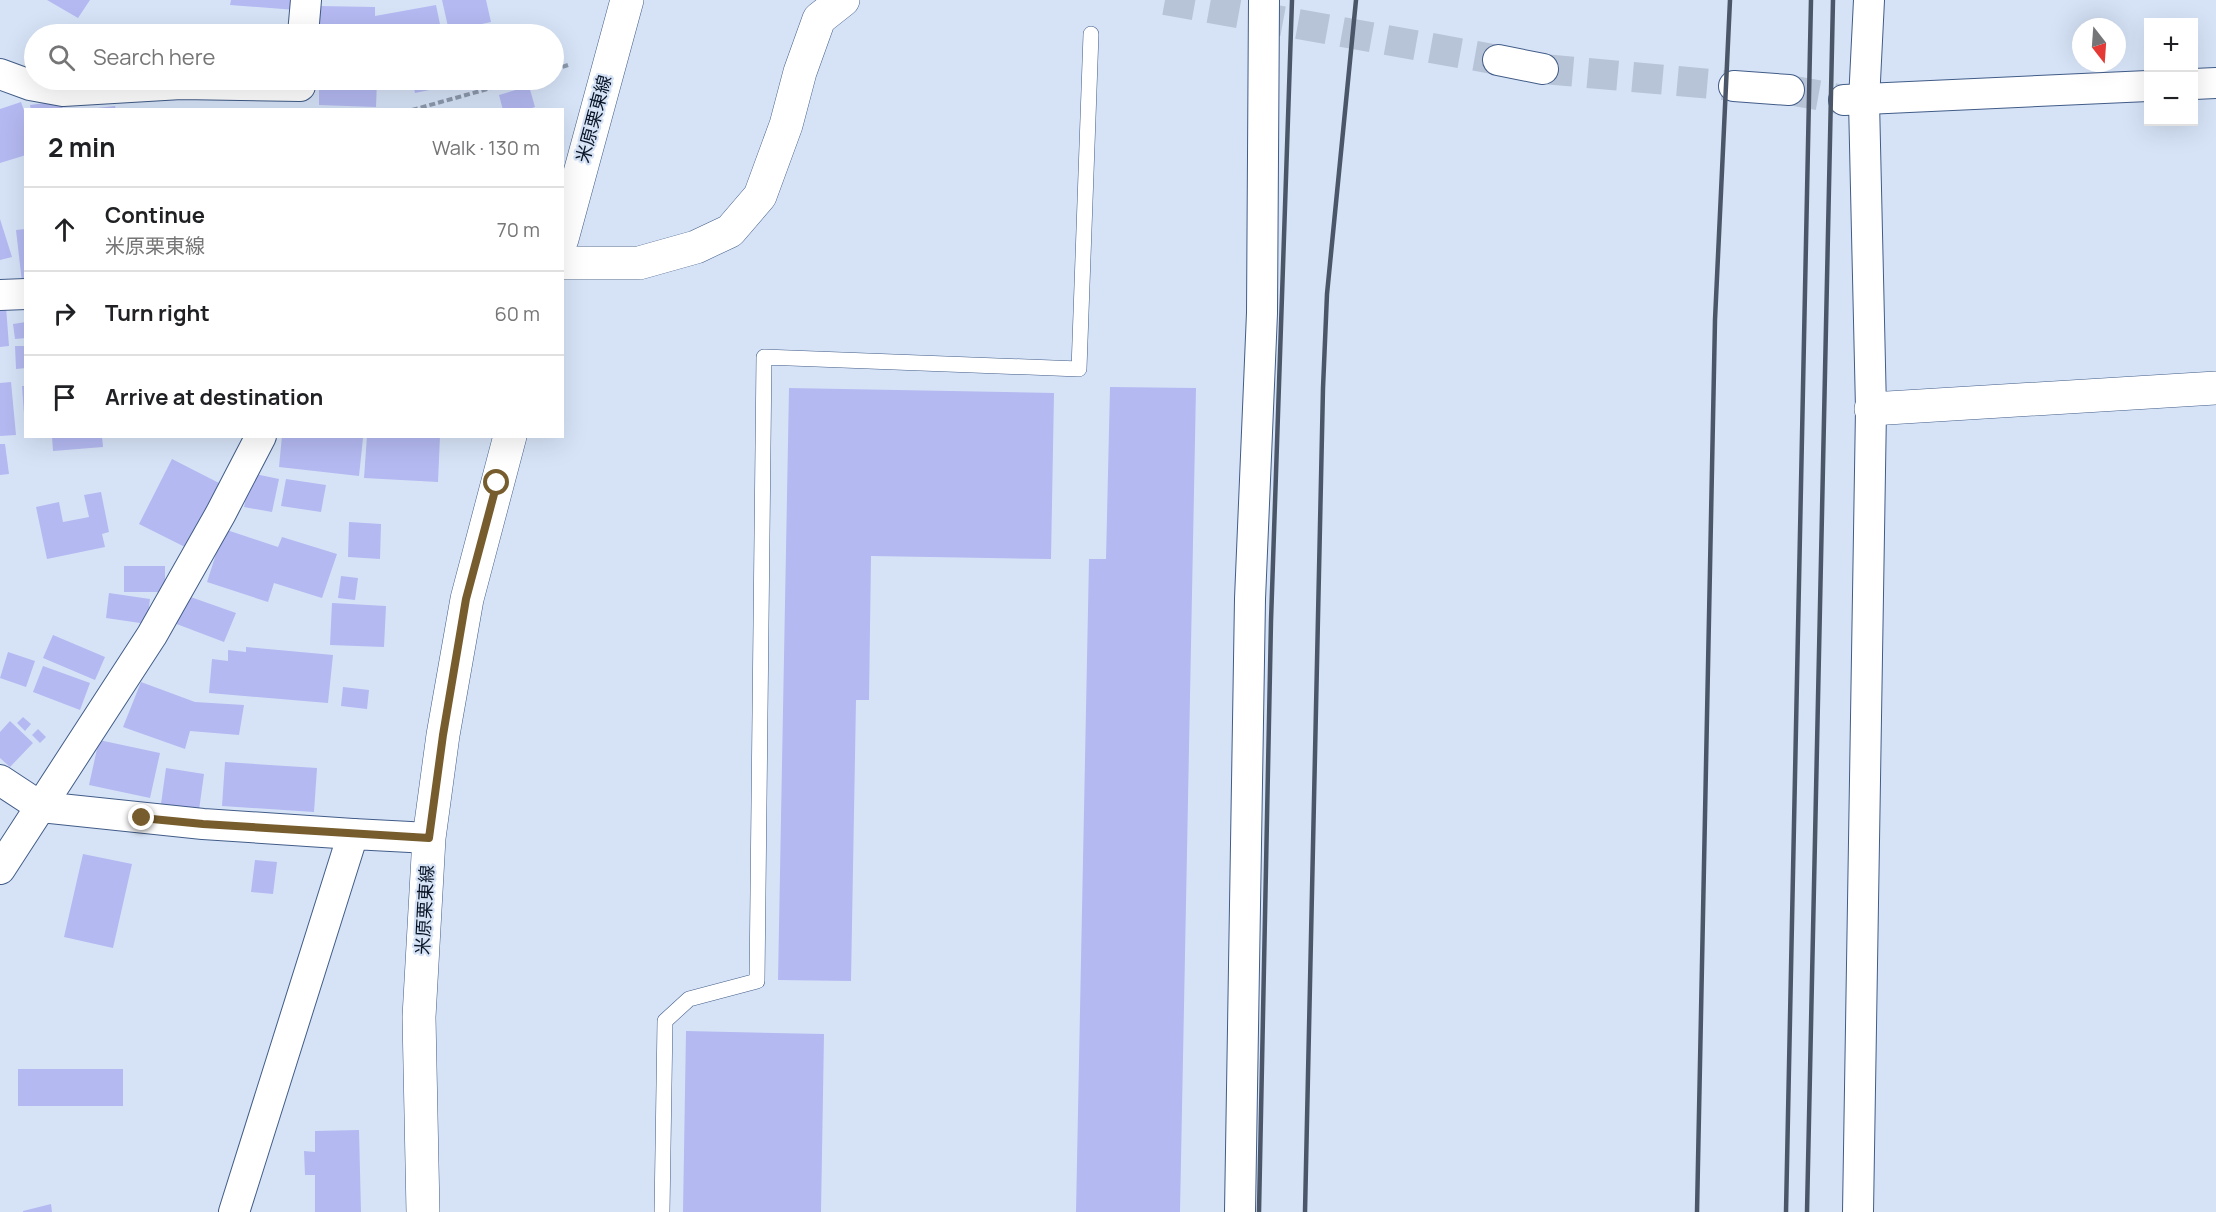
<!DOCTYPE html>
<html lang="en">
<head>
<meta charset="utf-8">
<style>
	:root { --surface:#fff; --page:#f6f6f6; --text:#202124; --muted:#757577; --line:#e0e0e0 }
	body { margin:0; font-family:Manrope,"Noto Sans JP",sans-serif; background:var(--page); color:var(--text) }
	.controls { position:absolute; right:18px; top:18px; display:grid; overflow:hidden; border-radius:0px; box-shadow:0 6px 24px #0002 }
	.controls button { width:54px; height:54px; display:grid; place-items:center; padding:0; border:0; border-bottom:2px solid var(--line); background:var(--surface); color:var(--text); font:30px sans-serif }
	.compass { position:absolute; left:2072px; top:18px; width:54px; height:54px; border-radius:50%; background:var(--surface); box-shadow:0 6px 24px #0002; rotate:163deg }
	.stop { position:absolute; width:18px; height:18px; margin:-14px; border:4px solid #775d2e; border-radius:50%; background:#fff }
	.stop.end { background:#775d2e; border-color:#fff; box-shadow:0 2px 6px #0008 }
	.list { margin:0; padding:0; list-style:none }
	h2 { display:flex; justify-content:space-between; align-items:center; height:78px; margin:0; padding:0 24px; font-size:26px }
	h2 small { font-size:20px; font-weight:400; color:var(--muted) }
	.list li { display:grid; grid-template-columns:39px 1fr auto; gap:18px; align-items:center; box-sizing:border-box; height:84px; padding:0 24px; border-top:2px solid var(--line) }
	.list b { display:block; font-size:22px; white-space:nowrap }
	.list p { margin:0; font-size:20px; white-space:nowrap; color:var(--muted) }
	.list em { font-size:20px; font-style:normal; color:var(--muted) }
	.icon { flex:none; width:33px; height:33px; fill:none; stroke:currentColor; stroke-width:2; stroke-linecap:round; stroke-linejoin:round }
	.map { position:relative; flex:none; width:2216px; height:1212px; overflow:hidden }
	.search { position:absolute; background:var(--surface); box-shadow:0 6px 24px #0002; left:24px; top:24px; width:540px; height:66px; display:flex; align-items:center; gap:15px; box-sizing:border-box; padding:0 21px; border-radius:33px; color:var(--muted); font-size:22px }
	.panel { position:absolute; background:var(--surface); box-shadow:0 6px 24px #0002; left:24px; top:108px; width:540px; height:330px; border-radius:0px }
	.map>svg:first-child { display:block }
	.building { fill:#b4b9f1 }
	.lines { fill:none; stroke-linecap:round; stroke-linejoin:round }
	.street-tunnel { stroke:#b7c4d8; stroke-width:30; stroke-dasharray:30 15; stroke-linecap:butt }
	.lane-casing { stroke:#415c88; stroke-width:16 }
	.street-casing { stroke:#415c88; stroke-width:32 }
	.secondary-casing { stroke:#415c88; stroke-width:34 }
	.path { stroke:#8d99ad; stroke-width:4; stroke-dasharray:6 3; stroke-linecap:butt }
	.lane { stroke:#fff; stroke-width:15 }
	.street { stroke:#fff; stroke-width:30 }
	.secondary { stroke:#fff; stroke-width:33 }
	.rail { stroke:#4b5769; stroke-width:4.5 }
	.route { stroke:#775d2e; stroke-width:8 }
	.labels { text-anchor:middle; stroke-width:4.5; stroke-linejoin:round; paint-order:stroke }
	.street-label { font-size:18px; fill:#091426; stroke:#d6e3f7 }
</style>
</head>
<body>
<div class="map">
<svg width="2216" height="1212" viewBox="0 0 2216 1212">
	<rect width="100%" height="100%" fill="#d6e3f7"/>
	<g class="building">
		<path d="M47,0h43l-12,18z"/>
		<path d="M231,0h66l-1,10 -66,-5z"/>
		<path d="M442,0h44l5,22 -42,9z"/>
		<path d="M436,5l6,29h-124l1,-28 56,1v9z"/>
		<path d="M319,80h58l-1,27 -57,-2z"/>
		<path d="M412,80h60l1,1 -58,12z"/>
		<path d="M529,86l6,21 -9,3h-23l-4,-15z"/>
		<path d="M61,101l2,9h-32l-1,-5z"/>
		<path d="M21,102l5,14v39l-26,8v-54z"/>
		<path d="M115,106l1,4h-19v-2z"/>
		<path d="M0,219l12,38 -12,3z"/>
		<path d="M26,229v53h-4l-6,-52z"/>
		<path d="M6,307l3,39 -9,1v-39z"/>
		<path d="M26,322v16l-11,1 -2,-15z"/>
		<path d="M15,346h11v22l-10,1z"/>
		<path d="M11,382l5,53 -16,1v-53z"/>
		<path d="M22,386h4v28h-2z"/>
		<path d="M1110,387l86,1 -16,824h-104l13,-653h17z"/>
		<path d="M789,388l265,5 -3,166 -180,-3 -2,144h-13l-5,281 -73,-1z"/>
		<path d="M52,436h50l1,11 -50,4z"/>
		<path d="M282,436l81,2 -4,38 -80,-9z"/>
		<path d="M367,436h73l-2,46 -74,-4z"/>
		<path d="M0,444h5l4,30 -9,1z"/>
		<path d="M172,459l47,24 -32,65 -48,-24z"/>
		<path d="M251,473l28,6 -7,33 -28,-5z"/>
		<path d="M286,479l40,6 -5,27 -40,-6z"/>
		<path d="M101,492l8,40 -7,2 3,13 -58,12 -11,-52 23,-5 4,20 26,-5 -5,-22z"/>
		<path d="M349,522l32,2 -1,35 -32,-2z"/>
		<path d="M224,529l54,18 4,-10 55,17 -15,44 -48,-15 -6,19 -61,-20z"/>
		<rect x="124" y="566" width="41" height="26"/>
		<path d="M341,576l17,2 -3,22 -17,-2z"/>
		<path d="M109,593l41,6 -3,25 -41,-6z"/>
		<path d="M185,595l51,18 -12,29 -50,-19z"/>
		<path d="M332,603l54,3 -2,41 -54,-2z"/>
		<path d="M53,635l52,22 -10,23 -52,-22z"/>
		<path d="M246,647l87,8 -5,48 -119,-10 3,-34 16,2v-11l18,2z"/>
		<path d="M8,652l27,9 -9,26 -26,-9z"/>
		<path d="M43,666l47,17 -10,27 -47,-18z"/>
		<path d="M141,682l54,20 49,3 -5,30 -49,-4 -5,18 -62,-22z"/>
		<path d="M343,687l26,3 -2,19 -26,-3z"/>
		<path d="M23,717l8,7 -6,7 -8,-8z"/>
		<path d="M10,721l23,22 -23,24 -10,-9v-26z"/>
		<path d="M38,729l8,8 -6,6 -8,-8z"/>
		<path d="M99,740l61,13 -10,45 -61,-13z"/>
		<path d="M225,762l92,6 -3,44 -92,-6z"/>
		<path d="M166,768l38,6 -5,36 -38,-6z"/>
		<path d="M83,854l49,10 -19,84 -49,-11z"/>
		<path d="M255,860l22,2 -4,32 -22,-2z"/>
		<path d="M686,1031l138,3 -3,178h-138z"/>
		<rect x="18" y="1069" width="105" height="37"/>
		<path d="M359,1130l2,82h-46v-37h-10l-1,-24 11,1v-21z"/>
		<path d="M51,1204l1,8h-29v-1z"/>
	</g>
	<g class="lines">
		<g class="street-tunnel">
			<path d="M1165,0l333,60"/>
			<path d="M1543,69l191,17"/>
			<path d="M1789,90l55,10"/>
		</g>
		<defs>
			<path id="lane" d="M662,1212l3,-191 24,-22 68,-18 7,-624 315,12 12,-335"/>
			<g id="street">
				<path d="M303,34l3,-34"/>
				<path d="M1498,60l45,9"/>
				<path d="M0,74l30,11 33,6 118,-7 119,2"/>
				<path d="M2194,84l22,-1"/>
				<path d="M1734,86l55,4"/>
				<path d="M1844,100l304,-14"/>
				<path d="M0,295l26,-1"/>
				<path d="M0,780l41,27 162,17 150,10"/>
				<path d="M0,869l152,-234 69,-122 40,-77"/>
				<path d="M234,1212l119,-378 76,4"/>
				<path d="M1240,1212l10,-613 12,-286 2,-313"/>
				<path d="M1858,1212l13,-803 -7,-308 5,-101"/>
			</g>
			<g id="secondary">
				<path d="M562,239l65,-239"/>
				<path d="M562,263h77l57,-16 34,-16 30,-35 26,-71 14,-53 19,-53 24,-19"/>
				<path d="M1871,409l345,-21"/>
				<path d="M423,1212l-4,-195 10,-179 14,-103 24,-136 43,-163"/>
			</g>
		</defs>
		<use href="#lane" class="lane-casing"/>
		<use href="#street" class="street-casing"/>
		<use href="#secondary" class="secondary-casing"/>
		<g class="path">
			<path d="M554,70l14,-5"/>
			<path d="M412,110l108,-30"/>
		</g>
		<use href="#lane" class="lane"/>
		<use href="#street" class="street"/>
		<use href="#secondary" class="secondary"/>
		<g class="rail">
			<path d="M1259,1212l12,-591 21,-621"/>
			<path d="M1305,1212l18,-824 4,-94 29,-294"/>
			<path d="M1697,1212l18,-892 15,-320"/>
			<path d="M1786,1212l25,-1212"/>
			<path d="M1807,1212l26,-1212"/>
		</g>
	</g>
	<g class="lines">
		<path class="route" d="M142,818l61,6 226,14 14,-103 23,-136 31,-116"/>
	</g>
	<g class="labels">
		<g class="street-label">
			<text transform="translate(594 119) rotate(-75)" y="6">米原栗東線</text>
			<text transform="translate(425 910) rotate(-87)" y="6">米原栗東線</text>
		</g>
	</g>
</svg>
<div class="controls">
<button>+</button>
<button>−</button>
</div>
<svg class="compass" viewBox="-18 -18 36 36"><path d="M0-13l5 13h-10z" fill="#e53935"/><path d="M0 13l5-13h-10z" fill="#757577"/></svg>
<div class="stop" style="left:497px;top:483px"></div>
<div class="stop end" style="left:142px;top:818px"></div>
<div class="search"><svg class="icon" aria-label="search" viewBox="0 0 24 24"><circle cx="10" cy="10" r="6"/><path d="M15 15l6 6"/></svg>Search here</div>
<section class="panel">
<h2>2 min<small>Walk · 130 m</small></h2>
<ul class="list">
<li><svg class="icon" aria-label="ahead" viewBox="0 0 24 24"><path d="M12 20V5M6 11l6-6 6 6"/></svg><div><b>Continue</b><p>米原栗東線</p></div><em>70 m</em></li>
<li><svg class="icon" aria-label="right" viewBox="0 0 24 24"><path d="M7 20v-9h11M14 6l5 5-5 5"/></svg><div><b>Turn right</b></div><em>60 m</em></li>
<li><svg class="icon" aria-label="arrive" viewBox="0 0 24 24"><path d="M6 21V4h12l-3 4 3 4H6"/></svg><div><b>Arrive at destination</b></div></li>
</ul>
</section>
</div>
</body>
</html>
